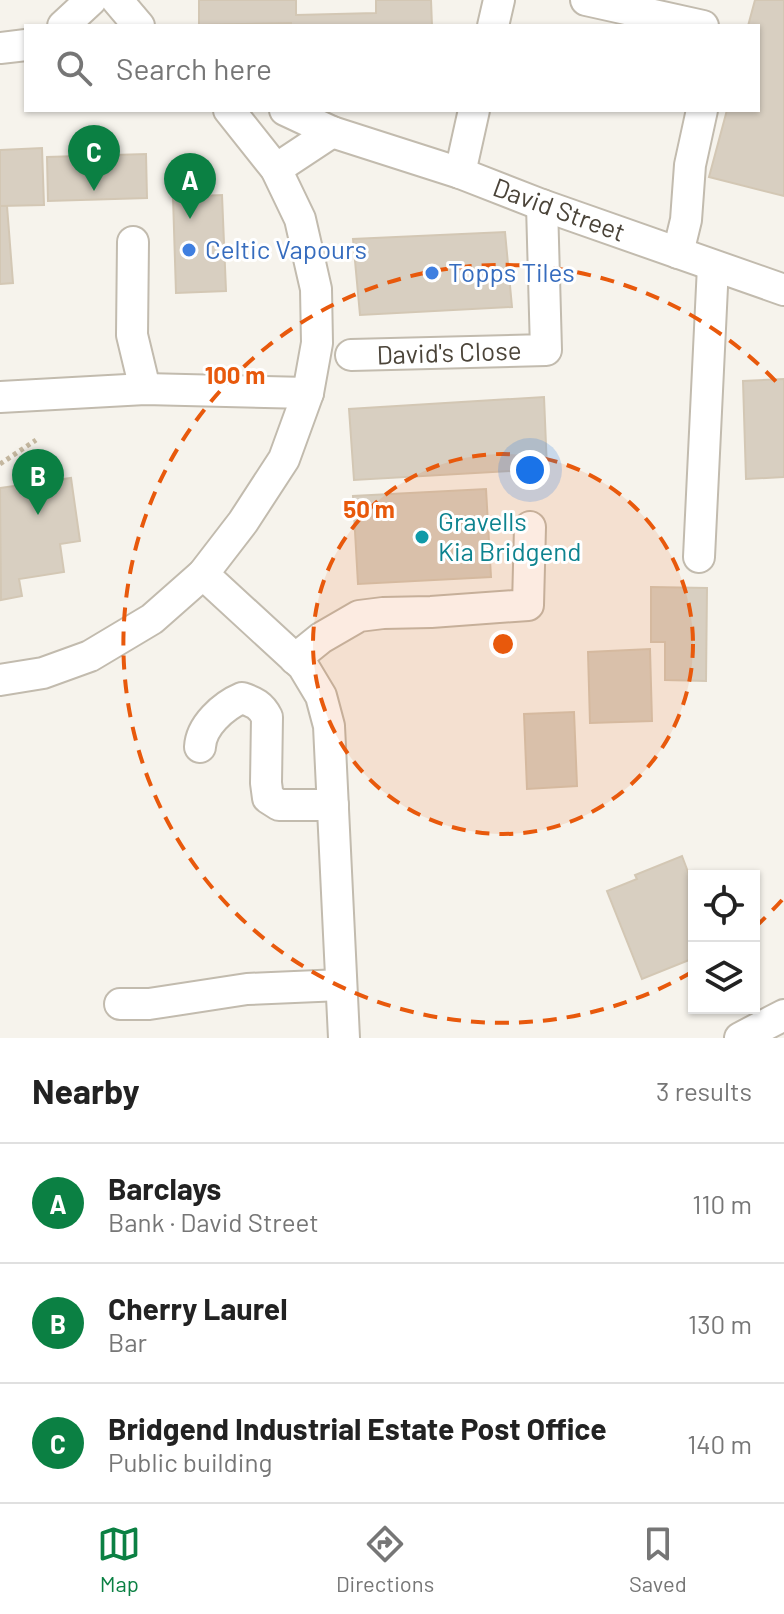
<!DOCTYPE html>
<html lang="en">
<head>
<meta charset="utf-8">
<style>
	:root { --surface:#fff; --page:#f2f2f2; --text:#222; --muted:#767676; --line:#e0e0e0; --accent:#0b8043 }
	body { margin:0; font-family:Barlow,sans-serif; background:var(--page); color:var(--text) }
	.controls { position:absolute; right:24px; bottom:24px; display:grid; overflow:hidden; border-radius:0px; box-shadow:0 2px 6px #0004 }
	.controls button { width:72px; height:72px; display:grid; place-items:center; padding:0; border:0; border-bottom:2px solid var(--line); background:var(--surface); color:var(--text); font:40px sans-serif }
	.you { position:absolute; left:530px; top:470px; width:28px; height:28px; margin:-20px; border:6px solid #fff; border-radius:50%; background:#1a73e8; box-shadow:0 0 0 12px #1a73e833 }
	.badge { display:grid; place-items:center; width:52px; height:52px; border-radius:50%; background:var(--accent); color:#fff; font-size:26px; font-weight:700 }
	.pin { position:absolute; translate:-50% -66px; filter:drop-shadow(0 2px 4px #0008) }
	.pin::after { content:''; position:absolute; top:42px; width:28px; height:24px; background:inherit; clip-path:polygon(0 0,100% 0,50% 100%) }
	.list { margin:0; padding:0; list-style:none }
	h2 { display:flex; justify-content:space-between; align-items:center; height:104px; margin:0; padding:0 32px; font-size:34px }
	h2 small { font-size:26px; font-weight:400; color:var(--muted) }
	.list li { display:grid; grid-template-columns:52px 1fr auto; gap:24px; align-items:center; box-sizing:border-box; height:120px; padding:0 32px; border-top:2px solid var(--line) }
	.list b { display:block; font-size:30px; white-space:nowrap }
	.list p { margin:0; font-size:26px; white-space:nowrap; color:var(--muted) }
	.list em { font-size:26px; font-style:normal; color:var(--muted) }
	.icon { flex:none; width:44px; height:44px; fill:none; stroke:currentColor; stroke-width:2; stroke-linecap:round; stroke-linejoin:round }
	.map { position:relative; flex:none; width:784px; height:1038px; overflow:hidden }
	.search { position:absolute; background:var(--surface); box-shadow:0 2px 6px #0004; left:24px; right:24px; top:24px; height:88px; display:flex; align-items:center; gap:20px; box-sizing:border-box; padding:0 28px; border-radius:0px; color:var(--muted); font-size:30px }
	.sheet { height:464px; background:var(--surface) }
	nav { display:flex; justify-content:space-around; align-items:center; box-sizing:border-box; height:112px; border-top:2px solid var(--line); background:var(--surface); font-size:22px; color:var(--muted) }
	nav a { display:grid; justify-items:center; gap:4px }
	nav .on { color:var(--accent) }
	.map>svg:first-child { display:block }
	.building { fill:#d8cfc1; stroke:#d3c7b4; stroke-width:2 }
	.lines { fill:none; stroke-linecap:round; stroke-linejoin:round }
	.minor-casing { stroke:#c2bbae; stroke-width:34 }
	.path { stroke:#c4b79f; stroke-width:5; stroke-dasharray:4 4; stroke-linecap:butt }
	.minor { stroke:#fff; stroke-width:30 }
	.ring { fill:none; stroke:#e8590c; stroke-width:4; stroke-dasharray:14 10 }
	.shop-dot { fill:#3f7fe0; stroke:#fff; stroke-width:3 }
	.culture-dot { fill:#0f9aa8; stroke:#fff; stroke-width:3 }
	.labels { text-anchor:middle; stroke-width:6; stroke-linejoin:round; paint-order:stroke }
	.street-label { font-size:26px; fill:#4b4439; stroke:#fff }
	.shop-label { font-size:26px; fill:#366cbe; stroke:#fff; text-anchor:start }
	.culture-label { font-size:26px; fill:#0d838f; stroke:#fff; text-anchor:start }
	.centre { fill:#e8590c; stroke:#fff; stroke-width:4 }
	.ring-label { font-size:24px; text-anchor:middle; font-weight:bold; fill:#e8590c; stroke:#fff; stroke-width:6; stroke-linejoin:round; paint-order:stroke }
</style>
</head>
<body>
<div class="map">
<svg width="784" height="1038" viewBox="0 0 784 1038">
	<rect width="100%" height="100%" fill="#f6f3ec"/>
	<g class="building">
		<path d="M199,0h97v15l80,-2v-13h55l1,26h-141v-3l-92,2z"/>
		<path d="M755,0h29v196l-75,-19 18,-67h31v-84h-10z"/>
		<path d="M42,148l2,57 -44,1v-56z"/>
		<path d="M146,154l1,44 -99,3 -1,-44z"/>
		<path d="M222,195l4,96 -50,2 -3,-96z"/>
		<path d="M0,206h7l6,77 -13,1z"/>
		<path d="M505,232l7,75 -152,8 -7,-76z"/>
		<path d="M784,379v98l-38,2 -3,-98z"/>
		<path d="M544,397l3,72 -193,11 -5,-71z"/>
		<path d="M71,478l9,63 -20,3 4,28 -45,7 3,17 -21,4 -1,-112z"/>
		<path d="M486,489l5,88 -133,7 -5,-88z"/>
		<path d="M651,587l56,1 -1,93 -41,-1v-38h-14z"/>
		<path d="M650,649l2,72 -62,2 -2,-71z"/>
		<path d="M574,712l3,74 -50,3 -3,-75z"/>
		<path d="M682,856l12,32v70l-52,21 -35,-88 30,-12 -2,-4z"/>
	</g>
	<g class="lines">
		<defs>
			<g id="minor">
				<path d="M117,0l22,26"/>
				<path d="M586,0l117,26"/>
				<path d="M63,26l28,-26"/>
				<path d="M493,26l6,-26"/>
				<path d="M0,48l26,-3"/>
				<path d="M285,110l47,22 128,41 82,32 242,85"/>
				<path d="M276,169l56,-37"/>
				<path d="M460,173l14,-63"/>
				<path d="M133,242l-1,93 13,54"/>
				<path d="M678,253l8,-33 4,-55 12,-55"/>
				<path d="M351,355l195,-5 -4,-145"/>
				<path d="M0,397l145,-8 163,4"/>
				<path d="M699,557l14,-291"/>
				<path d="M203,574l100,92 18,30 8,30 15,312"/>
				<path d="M295,659l26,-21 38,-22 24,-3 48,-1 97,-7 2,-78"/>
				<path d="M0,680l43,-7 47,-17 62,-37 51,-45 40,-52 41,-63 24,-66 9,-50 -1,-54 -16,-70 -24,-50 -47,-59"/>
				<path d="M200,747c1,-21 23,-41 42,-49 12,4 19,7 25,19l-1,66 2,15 11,7h54"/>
				<path d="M120,1004h29l98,-15 94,-4"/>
				<path d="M740,1038l44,-23"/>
			</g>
		</defs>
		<use href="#minor" class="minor-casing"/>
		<path class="path" d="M0,464l36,-24"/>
		<use href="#minor" class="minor"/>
	</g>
	<circle cx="503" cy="644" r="190" fill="#e8590c" fill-opacity=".12"/>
	<g class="ring">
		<circle cx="503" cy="644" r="190"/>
		<path d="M782 900A379 379 0 0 1 754 928M692 972A379 379 0 1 1 782 388"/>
	</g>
	<g class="shop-dot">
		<circle cx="189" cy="250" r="8"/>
		<circle cx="432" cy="273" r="8"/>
	</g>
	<circle class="culture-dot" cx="422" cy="537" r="8"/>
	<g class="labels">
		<g class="street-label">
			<text transform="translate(559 210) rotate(20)" y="9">David Street</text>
			<text transform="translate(449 353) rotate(-2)" y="9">David's Close</text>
		</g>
		<g class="shop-label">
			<text x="205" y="259">Celtic Vapours</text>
			<text x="448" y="282">Topps Tiles</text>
		</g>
		<g class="culture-label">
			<text x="438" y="531">Gravells<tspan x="438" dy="30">Kia Bridgend</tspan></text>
		</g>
	</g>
	<circle cx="503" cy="644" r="12" class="centre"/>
	<g class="ring-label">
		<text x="235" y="384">100 m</text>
		<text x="369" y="518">50 m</text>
	</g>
</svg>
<div class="controls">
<button><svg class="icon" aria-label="locate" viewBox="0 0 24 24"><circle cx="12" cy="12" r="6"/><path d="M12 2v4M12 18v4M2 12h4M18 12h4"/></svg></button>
<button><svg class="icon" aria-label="layers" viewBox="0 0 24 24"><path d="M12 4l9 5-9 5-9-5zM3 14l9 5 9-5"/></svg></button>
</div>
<div class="you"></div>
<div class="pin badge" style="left:190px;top:219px">A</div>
<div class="pin badge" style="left:38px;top:515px">B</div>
<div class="pin badge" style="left:94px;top:191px">C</div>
<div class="search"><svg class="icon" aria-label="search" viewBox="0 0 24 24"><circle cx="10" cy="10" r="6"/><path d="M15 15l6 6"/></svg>Search here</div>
</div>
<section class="sheet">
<h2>Nearby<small>3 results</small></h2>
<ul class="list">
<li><span class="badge">A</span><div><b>Barclays</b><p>Bank · David Street</p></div><em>110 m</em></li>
<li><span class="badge">B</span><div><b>Cherry Laurel</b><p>Bar</p></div><em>130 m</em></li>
<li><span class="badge">C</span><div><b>Bridgend Industrial Estate Post Office</b><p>Public building</p></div><em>140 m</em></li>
</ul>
</section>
<nav>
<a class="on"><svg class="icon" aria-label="map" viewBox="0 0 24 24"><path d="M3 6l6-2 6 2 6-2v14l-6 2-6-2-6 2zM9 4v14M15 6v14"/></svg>Map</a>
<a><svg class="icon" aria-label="directions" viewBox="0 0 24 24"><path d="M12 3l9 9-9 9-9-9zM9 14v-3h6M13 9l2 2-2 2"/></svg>Directions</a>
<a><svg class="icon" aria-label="saved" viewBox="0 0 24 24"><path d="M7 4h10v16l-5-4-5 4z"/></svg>Saved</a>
</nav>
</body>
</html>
